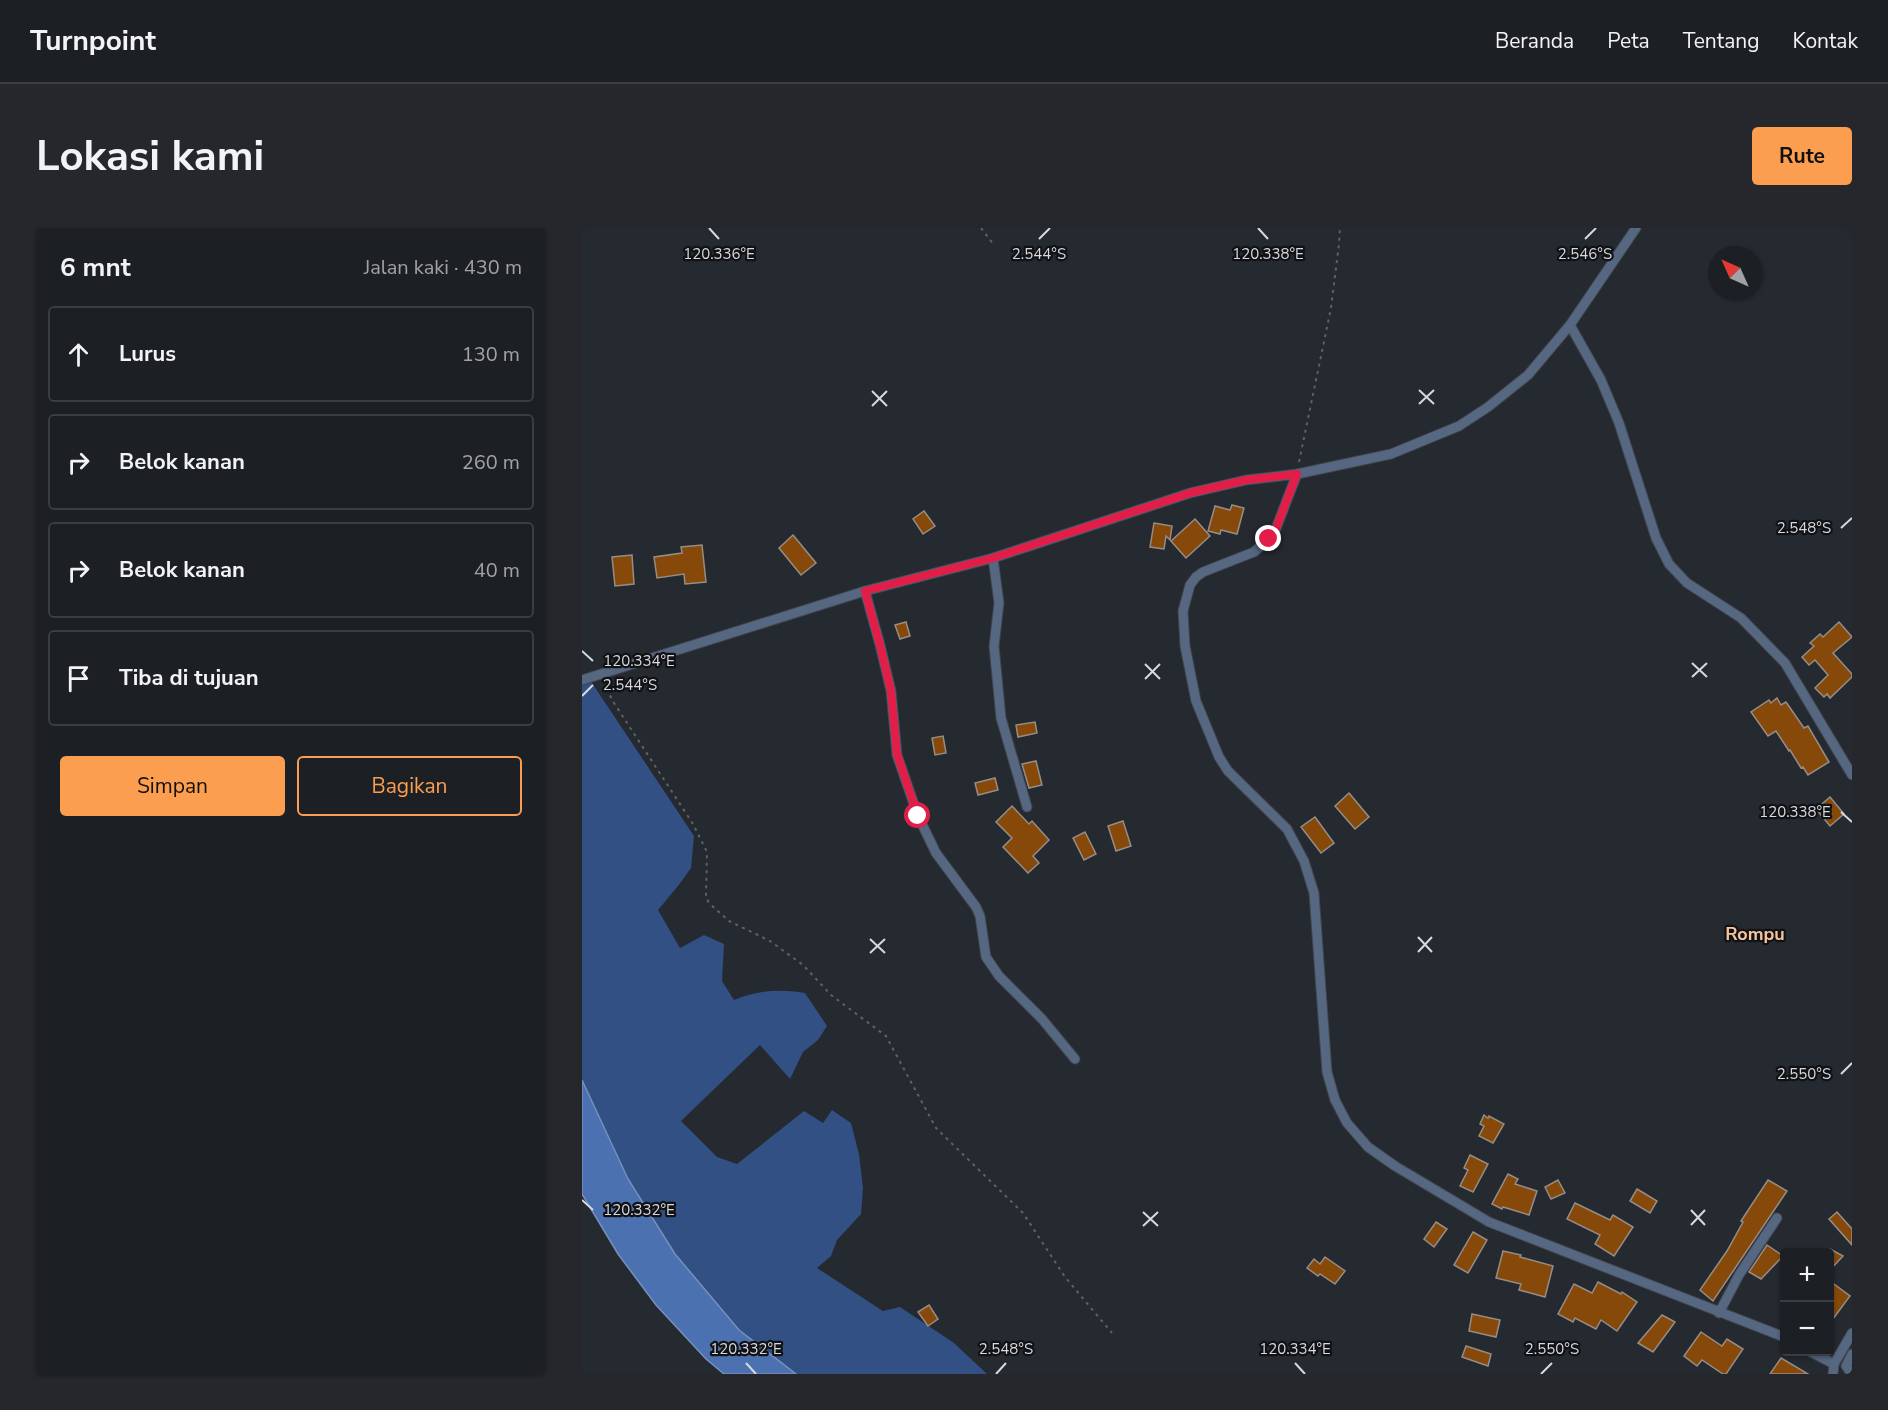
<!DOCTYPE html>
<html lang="id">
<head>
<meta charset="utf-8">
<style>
	:root { --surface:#1c1f24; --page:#25272c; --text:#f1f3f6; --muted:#a0a2a6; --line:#3a3d41; --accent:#fb9e50 }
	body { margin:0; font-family:"Nunito Sans",sans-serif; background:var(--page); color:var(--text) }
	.controls { position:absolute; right:18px; bottom:18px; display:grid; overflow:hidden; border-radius:6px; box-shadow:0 2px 4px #0004 }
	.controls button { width:54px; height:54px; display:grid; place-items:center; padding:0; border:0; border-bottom:2px solid var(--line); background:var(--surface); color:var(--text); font:30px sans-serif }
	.compass { position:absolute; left:1126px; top:18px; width:54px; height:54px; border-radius:50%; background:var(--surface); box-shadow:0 2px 4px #0004; rotate:315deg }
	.stop { position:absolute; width:18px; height:18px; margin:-14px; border:4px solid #e11d48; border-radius:50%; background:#fff }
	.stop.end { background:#e11d48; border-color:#fff; box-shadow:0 2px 6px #0008 }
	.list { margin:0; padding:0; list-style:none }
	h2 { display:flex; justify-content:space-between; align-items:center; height:78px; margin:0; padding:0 24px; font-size:26px }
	h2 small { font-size:20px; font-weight:400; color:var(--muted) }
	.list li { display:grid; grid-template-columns:39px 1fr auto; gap:18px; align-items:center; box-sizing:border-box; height:96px; margin:0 12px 12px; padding:0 12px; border:2px solid var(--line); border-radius:6px }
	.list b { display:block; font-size:22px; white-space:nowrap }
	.list em { font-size:20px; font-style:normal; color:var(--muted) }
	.actions { display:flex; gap:12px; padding:18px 24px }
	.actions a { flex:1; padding:14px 0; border:2px solid var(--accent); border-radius:6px; text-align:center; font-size:21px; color:var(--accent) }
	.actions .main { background:var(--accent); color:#111 }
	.icon { flex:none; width:33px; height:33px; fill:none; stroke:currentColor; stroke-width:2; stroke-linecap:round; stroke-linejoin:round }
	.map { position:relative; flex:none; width:1270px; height:1146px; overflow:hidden; border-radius:6px }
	header { display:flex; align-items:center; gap:36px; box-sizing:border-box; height:84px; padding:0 30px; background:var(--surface); border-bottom:2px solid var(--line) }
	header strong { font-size:28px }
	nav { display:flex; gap:33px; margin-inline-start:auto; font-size:21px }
	.intro { display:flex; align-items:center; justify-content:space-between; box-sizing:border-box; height:144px; padding:0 36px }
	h1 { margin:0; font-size:42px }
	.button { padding:15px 27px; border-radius:6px; background:var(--accent); color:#111; font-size:21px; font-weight:700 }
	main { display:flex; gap:36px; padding:0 36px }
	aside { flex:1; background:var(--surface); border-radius:6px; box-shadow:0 2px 4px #0004 }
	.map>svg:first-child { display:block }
	.green { fill:#325083 }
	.water { fill:#4c71b0; stroke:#7690be; stroke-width:1.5 }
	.building { fill:#86490a; stroke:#968d87; stroke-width:1.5 }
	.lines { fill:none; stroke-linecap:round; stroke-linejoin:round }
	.street-casing { stroke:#41454c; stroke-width:11 }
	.path { stroke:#5e6268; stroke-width:2; stroke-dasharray:3 4.5; stroke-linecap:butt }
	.street { stroke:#566782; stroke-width:9 }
	.route { stroke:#e11d48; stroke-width:8 }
	.ticks { fill:none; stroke:#d7d9de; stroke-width:2 }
	.labels { text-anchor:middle; stroke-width:4.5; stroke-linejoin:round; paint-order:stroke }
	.quarter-label { font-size:18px; font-weight:bold; fill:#f8c49c; stroke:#101215 }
	.ticks-label { font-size:15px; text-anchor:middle; fill:#d7d9de; stroke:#101215; stroke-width:4.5; stroke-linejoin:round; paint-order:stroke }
</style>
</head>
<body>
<header>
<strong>Turnpoint</strong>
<nav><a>Beranda</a><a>Peta</a><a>Tentang</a><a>Kontak</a></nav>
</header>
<div class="intro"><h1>Lokasi kami</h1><a class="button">Rute</a></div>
<main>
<aside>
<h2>6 mnt<small>Jalan kaki · 430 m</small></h2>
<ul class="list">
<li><svg class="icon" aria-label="ahead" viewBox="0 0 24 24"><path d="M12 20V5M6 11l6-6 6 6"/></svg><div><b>Lurus</b></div><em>130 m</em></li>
<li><svg class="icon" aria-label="right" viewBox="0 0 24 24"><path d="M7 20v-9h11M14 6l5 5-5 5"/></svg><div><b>Belok kanan</b></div><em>260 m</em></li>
<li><svg class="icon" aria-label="right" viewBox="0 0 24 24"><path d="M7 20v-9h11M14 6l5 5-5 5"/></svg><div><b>Belok kanan</b></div><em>40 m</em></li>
<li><svg class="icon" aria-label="arrive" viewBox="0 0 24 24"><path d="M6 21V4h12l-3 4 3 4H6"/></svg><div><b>Tiba di tujuan</b></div></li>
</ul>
<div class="actions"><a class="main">Simpan</a><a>Bagikan</a></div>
</aside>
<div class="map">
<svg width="1270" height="1146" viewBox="0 0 1270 1146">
	<rect width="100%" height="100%" fill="#252930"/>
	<path class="green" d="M8,452l104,156 -3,32 -13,18 -20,24 22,38 24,-13 20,9 -2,37 12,19c25,-10 45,-11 71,-7l22,33 -9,14 -15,12 -13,27 -30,-34 -79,76 36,36 20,7 67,-53 19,12 9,-13 19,13 8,31 4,34 -2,26 -24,26 -6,16 -14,12 66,43 17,-4 54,36 33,31h-191l-57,-44 -64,-76 -47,-75 -46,-99v-397z"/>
	<path class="water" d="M0,852l46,99 47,75 64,76 57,44h-72l-18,-15 -50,-54 -38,-51 -36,-60z"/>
	<g class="building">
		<path d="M650,277l12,3 -7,26 -16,-4 -1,4 -12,-3 7,-25 15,4z"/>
		<path d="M342,283l11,15 -12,8 -10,-15z"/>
		<path d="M613,291l15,17 -24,22 -15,-17z"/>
		<path d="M572,295l18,3 -2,14 -4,-4 -2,13 -14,-2z"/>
		<path d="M211,307l23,28 -15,12 -22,-27z"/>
		<path d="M120,317l4,37 -21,2 -1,-10 -27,4 -3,-21 28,-4 -1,-6z"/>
		<path d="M50,327l2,29 -19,2 -3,-29z"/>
		<path d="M324,394l4,14 -10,3 -5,-14z"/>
		<path d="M1257,394l13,15 -19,16 19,21v3l-22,21 -3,-4 -3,3 -9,-9 13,-13 -13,-15 -6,5 -7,-8 12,-11 -4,-3 10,-9 3,3z"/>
		<path d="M1195,470l4,7 5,-3 18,26 4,-2 21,36 -21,13 -5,-8 -2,1 -11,-18 -1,1 -13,-20 -8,5 -17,-24 18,-12 2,3z"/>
		<path d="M453,494l2,11 -19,4 -2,-12z"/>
		<path d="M361,508l3,17 -11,2 -3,-17z"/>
		<path d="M454,533l6,24 -13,3 -7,-24z"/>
		<path d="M413,550l3,12 -20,5 -3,-12z"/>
		<path d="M767,565l20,24 -14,12 -20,-23z"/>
		<path d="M1248,569l14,17 -14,12 -14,-17z"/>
		<path d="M430,578l17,18 3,-3 17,19 -16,16 6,7 -11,10 -25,-26 9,-9 -16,-16z"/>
		<path d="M733,589l19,26 -13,10 -20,-26z"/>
		<path d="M541,593l8,25 -15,5 -8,-25z"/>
		<path d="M503,604l11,22 -12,6 -11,-22z"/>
		<path d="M902,887l4,3 1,-2 15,8 -11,19 -14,-7 5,-10 -4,-2z"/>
		<path d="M888,927l18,9 -15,28 -13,-6 8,-16 -4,-2z"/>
		<path d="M926,946l10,5 -3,5 22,7 -8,24 -26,-8 -1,2 -10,-5z"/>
		<path d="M976,952l7,13 -14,6 -6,-12z"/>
		<path d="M1186,952l19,11 -74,110 -13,-11 27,-39 16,-29 -2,-1z"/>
		<path d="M1055,961l20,12 -7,12 -20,-12z"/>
		<path d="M993,975l35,17 3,-5 20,12 -19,29 -19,-12 5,-9 -33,-16z"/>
		<path d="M1255,984l15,17v16l-23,-26z"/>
		<path d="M854,994l11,7 -13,18 -10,-8z"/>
		<path d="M891,1004l14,8 -19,33 -14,-8z"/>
		<path d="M1185,1017l16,11 -22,23 -12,-7z"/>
		<path d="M1248,1021l13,7 -13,14z"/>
		<path d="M921,1023l18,4 -1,2 33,9 -8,31 -26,-7 2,-6 -25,-6z"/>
		<path d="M743,1029l20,14 -10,13 -15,-10 -2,2 -11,-8 7,-9 6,5z"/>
		<path d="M1248,1053l20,15 -20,27z"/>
		<path d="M1016,1054l23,12 1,-2 15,10 -20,29 -16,-11 -5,9 -21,-11 -2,4 -15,-8 16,-30 18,9z"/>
		<path d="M347,1077l9,14 -10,7 -10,-14z"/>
		<path d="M890,1086l28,6 -4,17 -27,-6z"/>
		<path d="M1080,1087l13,7 -22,30 -15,-9z"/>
		<path d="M1119,1104l21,14 5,-7 16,10 -17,25h-3l-21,-14 -5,6 -13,-10z"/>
		<path d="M884,1118l25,8 -3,12 -26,-9z"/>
		<path d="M1199,1130l27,16h-38z"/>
	</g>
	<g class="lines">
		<defs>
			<g id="street">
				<path d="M988,97l31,55 18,43 37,115 13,26 18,19 54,35 44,45 67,112"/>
				<path d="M715,246l-22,57 -6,8 -15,13 -51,20 -7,5 -6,8 -7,26 2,35 11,55 23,56 9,14 59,58 17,32 10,32 13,179 8,28 12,23 21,24 27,19 94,56 295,115"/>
				<path d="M411,330l6,45 -5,43 7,72 26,89"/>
				<path d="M283,363l15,54 11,46 6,64 21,61 18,37 40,54 4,9 6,41 13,19 43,43 33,40"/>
				<path d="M0,452l283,-89 128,-33 197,-65 56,-13 51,-6 94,-20 68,-28 29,-19 40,-32 42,-50 66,-97"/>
				<path d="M1137,1085l20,-38 38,-57"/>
				<path d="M1229,1124l23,12"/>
				<path d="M1270,1126l-6,12 6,8"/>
				<path d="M1251,1146l1,-10 18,-31"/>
			</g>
		</defs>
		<use href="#street" class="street-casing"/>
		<g class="path">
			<path d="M399,0l13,17"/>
			<path d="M717,234l32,-154 8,-64 1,-16"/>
			<path d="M26,453v11l6,11 79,121 14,28 -1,45 3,6 20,18 41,20 33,24 28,30 55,41 50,92 87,85 42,64 47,56"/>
		</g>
		<use href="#street" class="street"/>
	</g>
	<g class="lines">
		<path class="route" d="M336,588l-21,-62 -6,-63 -11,-46 -15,-54 128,-33 197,-65 56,-13 51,-6 -22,57 -6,8"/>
	</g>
	<path class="ticks" d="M127,0l10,11M676,0l10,11M457,11l11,-11M1003,11l11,-11M837,162l15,14M290,163l15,15M837,176l15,-14M290,178l15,-15M1259,300l11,-10M0,423l11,10M1110,435l15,14M563,436l15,15M1110,449l15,-14M563,451l15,-15M0,468l11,-11M1259,584l11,10M836,709l14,15M288,711l15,14M836,724l14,-15M288,725l15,-14M1259,846l11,-11M0,972l11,10M1109,982l14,15M561,984l15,14M1109,997l14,-15M561,998l15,-14M164,1135l10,11M713,1135l10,11M414,1146l10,-11M959,1146l11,-11"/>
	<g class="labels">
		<g class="quarter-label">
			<text x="1173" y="712">Rompu</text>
		</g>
	</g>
	<g class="ticks-label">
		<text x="686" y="31">120.338°E</text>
		<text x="137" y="31">120.336°E</text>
		<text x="1003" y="31">2.546°S</text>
		<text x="457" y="31">2.544°S</text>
		<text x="1222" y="305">2.548°S</text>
		<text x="57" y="438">120.334°E</text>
		<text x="48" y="462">2.544°S</text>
		<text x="1213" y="589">120.338°E</text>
		<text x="1222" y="851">2.550°S</text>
		<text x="57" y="987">120.332°E</text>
		<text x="424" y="1126">2.548°S</text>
		<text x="970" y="1126">2.550°S</text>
		<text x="164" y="1126">120.332°E</text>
		<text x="713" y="1126">120.334°E</text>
	</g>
</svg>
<div class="controls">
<button>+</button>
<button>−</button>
</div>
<svg class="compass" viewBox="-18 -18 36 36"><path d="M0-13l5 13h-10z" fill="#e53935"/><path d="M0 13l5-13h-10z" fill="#a0a2a6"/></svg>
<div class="stop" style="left:336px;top:588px"></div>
<div class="stop end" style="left:687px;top:311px"></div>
</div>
</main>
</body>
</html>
